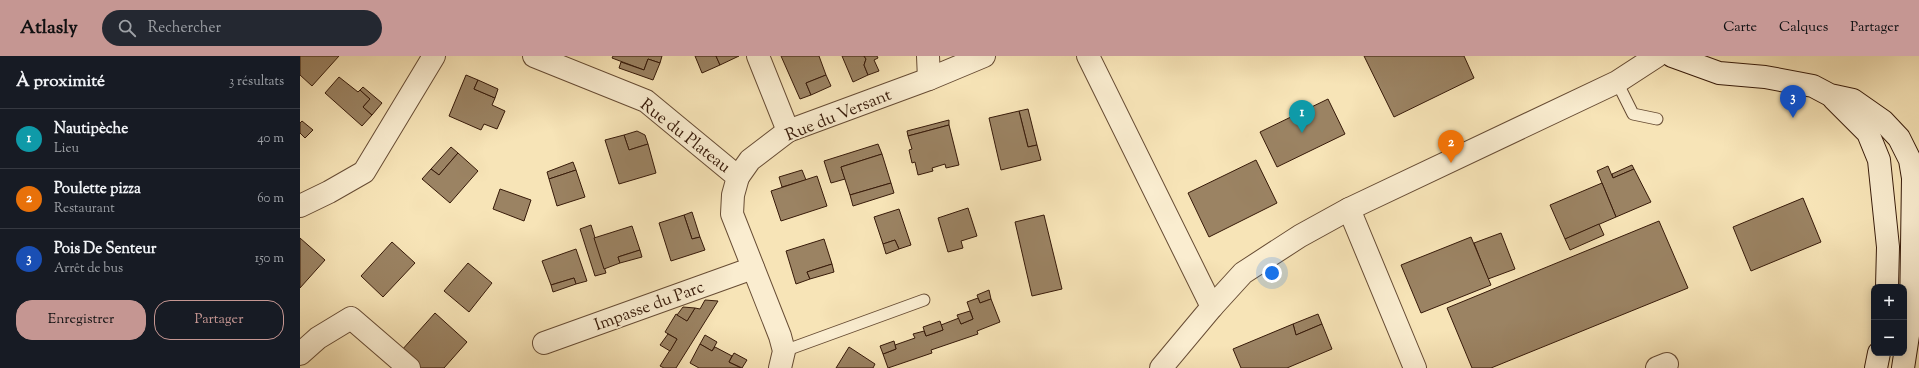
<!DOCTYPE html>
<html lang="fr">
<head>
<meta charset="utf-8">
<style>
	:root { --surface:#171b24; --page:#242831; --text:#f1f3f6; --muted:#9ea1a6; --line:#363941; --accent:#c59692 }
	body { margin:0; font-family:"Sorts Mill Goudy",serif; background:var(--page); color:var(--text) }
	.controls { position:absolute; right:12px; bottom:12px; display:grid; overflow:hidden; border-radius:8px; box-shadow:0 2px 10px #0003 }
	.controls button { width:36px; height:36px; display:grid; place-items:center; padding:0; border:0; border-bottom:1px solid var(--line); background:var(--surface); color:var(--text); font:20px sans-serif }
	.you { position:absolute; left:972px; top:217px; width:14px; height:14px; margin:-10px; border:3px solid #fff; border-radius:50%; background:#1a73e8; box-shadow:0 0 0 6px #1a73e833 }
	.badge { display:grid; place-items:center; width:26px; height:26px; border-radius:50%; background:var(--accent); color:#fff; font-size:13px; font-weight:700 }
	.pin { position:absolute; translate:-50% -33px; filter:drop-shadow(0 1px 2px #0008) }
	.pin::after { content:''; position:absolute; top:21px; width:14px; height:12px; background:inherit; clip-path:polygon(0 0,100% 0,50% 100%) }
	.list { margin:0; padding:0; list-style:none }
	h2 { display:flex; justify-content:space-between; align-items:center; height:52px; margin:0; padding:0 16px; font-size:17px }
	h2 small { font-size:13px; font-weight:400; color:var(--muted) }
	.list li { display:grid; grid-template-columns:26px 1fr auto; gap:12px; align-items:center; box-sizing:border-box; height:60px; padding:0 16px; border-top:1px solid var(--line) }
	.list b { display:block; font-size:15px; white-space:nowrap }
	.list p { margin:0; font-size:13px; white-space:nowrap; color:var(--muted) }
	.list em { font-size:13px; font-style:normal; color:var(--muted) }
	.actions { display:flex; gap:8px; padding:12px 16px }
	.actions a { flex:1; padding:9px 0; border:1px solid var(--accent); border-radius:16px; text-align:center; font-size:14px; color:var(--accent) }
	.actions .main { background:var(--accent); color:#111 }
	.icon { flex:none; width:22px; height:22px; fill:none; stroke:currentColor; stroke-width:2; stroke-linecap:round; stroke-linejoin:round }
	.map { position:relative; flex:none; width:1619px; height:312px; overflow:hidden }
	header { display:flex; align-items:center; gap:24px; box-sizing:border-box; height:56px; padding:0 20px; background:var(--accent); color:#111 }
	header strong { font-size:19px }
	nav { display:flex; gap:22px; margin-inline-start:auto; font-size:14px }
	.search { width:280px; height:36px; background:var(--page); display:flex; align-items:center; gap:10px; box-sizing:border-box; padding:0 14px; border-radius:22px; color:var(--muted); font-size:15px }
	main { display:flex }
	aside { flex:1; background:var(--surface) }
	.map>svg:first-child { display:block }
	.building { fill:#9b8363; stroke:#371a09 }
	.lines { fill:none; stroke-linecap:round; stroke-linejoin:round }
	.service-casing { stroke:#674c34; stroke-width:13 }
	.minor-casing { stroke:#674c34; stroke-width:24 }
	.tertiary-casing { stroke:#674c34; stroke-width:24 }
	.secondary-casing { stroke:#371a09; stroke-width:24 }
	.service { stroke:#faedd0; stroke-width:11 }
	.minor { stroke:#faedd0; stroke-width:22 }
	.tertiary { stroke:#faedd0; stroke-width:22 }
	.secondary { stroke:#faedd0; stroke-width:22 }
	.labels { text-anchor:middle; stroke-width:4; stroke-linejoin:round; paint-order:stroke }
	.street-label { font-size:17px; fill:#371a09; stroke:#faedd0 }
</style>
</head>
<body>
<header>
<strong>Atlasly</strong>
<div class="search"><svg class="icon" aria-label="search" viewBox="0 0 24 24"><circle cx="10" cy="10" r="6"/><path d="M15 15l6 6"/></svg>Rechercher</div>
<nav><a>Carte</a><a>Calques</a><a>Partager</a></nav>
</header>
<main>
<aside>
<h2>À proximité<small>3 résultats</small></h2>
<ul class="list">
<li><span class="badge" style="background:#0f9aa8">1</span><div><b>Nautipèche</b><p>Lieu</p></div><em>40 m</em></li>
<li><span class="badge" style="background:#e8710a">2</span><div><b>Poulette pizza</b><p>Restaurant</p></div><em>60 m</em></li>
<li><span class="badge" style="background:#1a4fb4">3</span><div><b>Pois De Senteur</b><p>Arrêt de bus</p></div><em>150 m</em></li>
</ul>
<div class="actions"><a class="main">Enregistrer</a><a>Partager</a></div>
</aside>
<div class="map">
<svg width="1619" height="312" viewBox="0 0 1619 312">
	<rect width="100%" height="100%" fill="#f7e4b7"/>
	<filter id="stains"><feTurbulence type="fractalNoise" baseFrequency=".005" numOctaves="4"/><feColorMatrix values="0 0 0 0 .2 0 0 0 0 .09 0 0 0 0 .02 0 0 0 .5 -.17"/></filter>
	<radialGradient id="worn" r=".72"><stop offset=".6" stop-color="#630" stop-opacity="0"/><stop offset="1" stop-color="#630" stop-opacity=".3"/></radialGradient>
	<g class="building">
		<path d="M0,0h39l-27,30 -12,-11z"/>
		<path d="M313,0h49l-2,7 -12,-4 -4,11 -32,-12z"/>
		<path d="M395,0h21l4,9 -18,8z"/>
		<path d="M416,0h23l-19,9z"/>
		<path d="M481,0h38l7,19 -20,8 5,12 -11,4z"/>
		<path d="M542,0h22l2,3 -2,6 4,10 -15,7z"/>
		<path d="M564,0h13l1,2 -4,2 5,11 -11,4 -4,-10 2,-6z"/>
		<path d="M1064,0h100l10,22 -80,39z"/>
		<path d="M348,3l12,4 -7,17 -34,-12 2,-6 23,8z"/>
		<path d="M166,19l12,5 -4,9 21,9 -3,7 13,6 -8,18 -13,-5 -3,6 -32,-14z"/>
		<path d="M526,19l5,11 -20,9 -5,-12z"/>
		<path d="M39,21l19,15 2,-2 10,9 -7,8 9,8 -10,11 -37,-33z"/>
		<path d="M178,24l20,9 -3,9 -21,-9z"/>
		<path d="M63,31l19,16 -10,12 -9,-8 7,-8 -10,-9z"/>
		<path d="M1028,43l17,35 -68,33 -17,-35z"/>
		<path d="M728,53l9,36 -9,2 -9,-36z"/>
		<path d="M719,55l9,36 9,-2 4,15 -40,10 -12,-52z"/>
		<path d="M649,64v5l-41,11 -1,-5z"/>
		<path d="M2,65l11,9 -8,8 -5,-5v-10z"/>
		<path d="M649,69l10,40 -13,3 -1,-4 -13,4 1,3 -15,4 -3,-13 -3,1 -3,-13 3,-1 -4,-13z"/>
		<path d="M337,75l8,4 3,9 -19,6 -5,-15z"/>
		<path d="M324,79l5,15 19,-6 8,29 -37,11 -14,-44z"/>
		<path d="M578,88l4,10 -41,13 4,12 -14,4 -7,-22z"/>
		<path d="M151,91l7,6 -19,22 -8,-6z"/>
		<path d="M158,97l20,18 -28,32 -28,-24 9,-10 8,6z"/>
		<path d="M582,98l9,29 -41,12 -9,-28z"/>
		<path d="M956,104l21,43 -68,34 -21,-44z"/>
		<path d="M273,106l3,8 -27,9 -2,-7z"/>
		<path d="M1332,109l2,4 -21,9 -1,-4z"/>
		<path d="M1308,110l5,12 21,-9 17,33 -35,15 -19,-46z"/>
		<path d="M276,114l9,27 -28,9 -8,-27z"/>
		<path d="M502,114l4,10 -24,7 -3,-10z"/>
		<path d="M517,120l10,30 -46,15 -10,-30z"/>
		<path d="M591,127l3,10 -41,13 -3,-11z"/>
		<path d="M1302,127l14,34 -51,22 -15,-34z"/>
		<path d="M200,133l31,11 -7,21 -31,-12z"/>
		<path d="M1503,142l18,44 -70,29 -18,-44z"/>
		<path d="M668,152l9,28 -16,5 2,7 -15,4 -10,-34z"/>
		<path d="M599,153l12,36 -12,4 -4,-9 -12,4 -9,-27z"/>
		<path d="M392,156l8,25 -8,2 -8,-24z"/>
		<path d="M384,159l8,24 8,-2 5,13 -34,11 -12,-38z"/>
		<path d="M744,159l18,74 -30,7 -17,-74z"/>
		<path d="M1359,165l29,67 -197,80h-19l-25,-60z"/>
		<path d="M1299,168l5,11 -34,15 -5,-11z"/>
		<path d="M291,169l15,48 -11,3 -15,-47z"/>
		<path d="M332,170l8,24 -22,7 2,6 -16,6 -10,-31z"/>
		<path d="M1201,177l14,36 -27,10 -14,-36z"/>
		<path d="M1171,181l20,48 -70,28 -20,-48z"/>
		<path d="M0,182l25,22 -25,28z"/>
		<path d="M524,183l8,25 -25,8 3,7 -14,5 -10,-33z"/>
		<path d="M595,184l4,9 -13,5 -3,-10z"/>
		<path d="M92,186l23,21 -32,34 -22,-21z"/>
		<path d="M276,193l11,32 -11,3 -2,-6 -23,7 -9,-24z"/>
		<path d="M340,194l2,7 -22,6 -2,-6z"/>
		<path d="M168,207l24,20 -23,29 -25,-21z"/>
		<path d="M532,208l2,8 -24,7 -3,-7z"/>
		<path d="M274,222l2,6 -23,8 -2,-7z"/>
		<path d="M689,234l2,9 -11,4 -3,-8z"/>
		<path d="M678,242l2,5 11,-4 9,23 -23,9 1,3 -47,16 1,3 -44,15 -5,-14 13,-5 -1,-4 20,-7 -2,-4 11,-3 2,5 17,-6 -2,-5 18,-7 2,6 12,-5 -6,-17z"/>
		<path d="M405,244l13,1 -42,67h-12l-4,-2 17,-27 -12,-7 11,-18 11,7 8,-13 5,1z"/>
		<path d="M383,251l12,1 -8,13 -10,-6z"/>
		<path d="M670,255l3,8 -12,5 -4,-9z"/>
		<path d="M135,257l32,29 -23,26h-24l-19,-17z"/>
		<path d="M1018,258l4,10 -26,11 -3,-11z"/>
		<path d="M640,265l3,9 -17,6 -3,-9z"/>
		<path d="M993,268l3,11 26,-11 10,25 -45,19h-46l-8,-19z"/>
		<path d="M368,278l9,5 -7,12 -10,-6z"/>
		<path d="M405,279l12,7 -5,9 -12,-7z"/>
		<path d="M594,285l2,8 -13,5 -3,-8z"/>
		<path d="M400,288l12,7 3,-4 17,9 -3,6 12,6h-42l-9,-5z"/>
		<path d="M549,291l26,17 -2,4h-37z"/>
		<path d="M434,297l13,7 -5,8 -13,-6z"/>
	</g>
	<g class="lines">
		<defs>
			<g id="service">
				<path d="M1317,26l16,32 24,5"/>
				<path d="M484,295l140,-51"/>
			</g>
			<g id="minor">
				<path d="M234,0l112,45 92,76 -5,18 -1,19 48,122 4,15 -4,17"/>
				<path d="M458,0l30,75"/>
				<path d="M628,0l1,23"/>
				<path d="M788,0l124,251"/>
				<path d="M438,121l12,-17 38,-29 141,-52 55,-23"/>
				<path d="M0,150l29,-14 35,-20 70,-116"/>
				<path d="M1049,153l66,159"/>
				<path d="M244,287l209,-75"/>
				<path d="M0,298l18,-16 33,-20 58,50"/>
				<path d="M1357,312l10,-4"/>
			</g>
			<path id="tertiary" d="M861,312l51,-61 31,-34 57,-37 49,-27 268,-127 40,-26"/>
			<g id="secondary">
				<path d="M1372,0l47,17 46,4 48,9 17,9 23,5 30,21 16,17 11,22 3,18 -2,138 -8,52"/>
				<path d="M1534,43l34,34 11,27 9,87 -1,40"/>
				<path d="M1576,312l3,-15"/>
			</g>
		</defs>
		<use href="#service" class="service-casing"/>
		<use href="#minor" class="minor-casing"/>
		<use href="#tertiary" class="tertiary-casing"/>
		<use href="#secondary" class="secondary-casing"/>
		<use href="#service" class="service"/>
		<use href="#minor" class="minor"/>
		<use href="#tertiary" class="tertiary"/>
		<use href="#secondary" class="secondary"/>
	</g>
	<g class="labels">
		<g class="street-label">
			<text transform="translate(538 58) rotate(-22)" y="6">Rue du Versant</text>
			<text transform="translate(386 79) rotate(38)" y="6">Rue du Plateau</text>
			<text transform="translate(349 249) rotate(-20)" y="6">Impasse du Parc</text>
		</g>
	</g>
	<rect width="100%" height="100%" filter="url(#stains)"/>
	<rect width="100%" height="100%" fill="url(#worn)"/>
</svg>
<div class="controls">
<button>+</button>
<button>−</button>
</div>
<div class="you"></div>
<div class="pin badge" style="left:1002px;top:77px;background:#0f9aa8">1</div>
<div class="pin badge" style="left:1151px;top:107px;background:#e8710a">2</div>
<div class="pin badge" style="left:1493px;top:62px;background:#1a4fb4">3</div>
</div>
</main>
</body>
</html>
